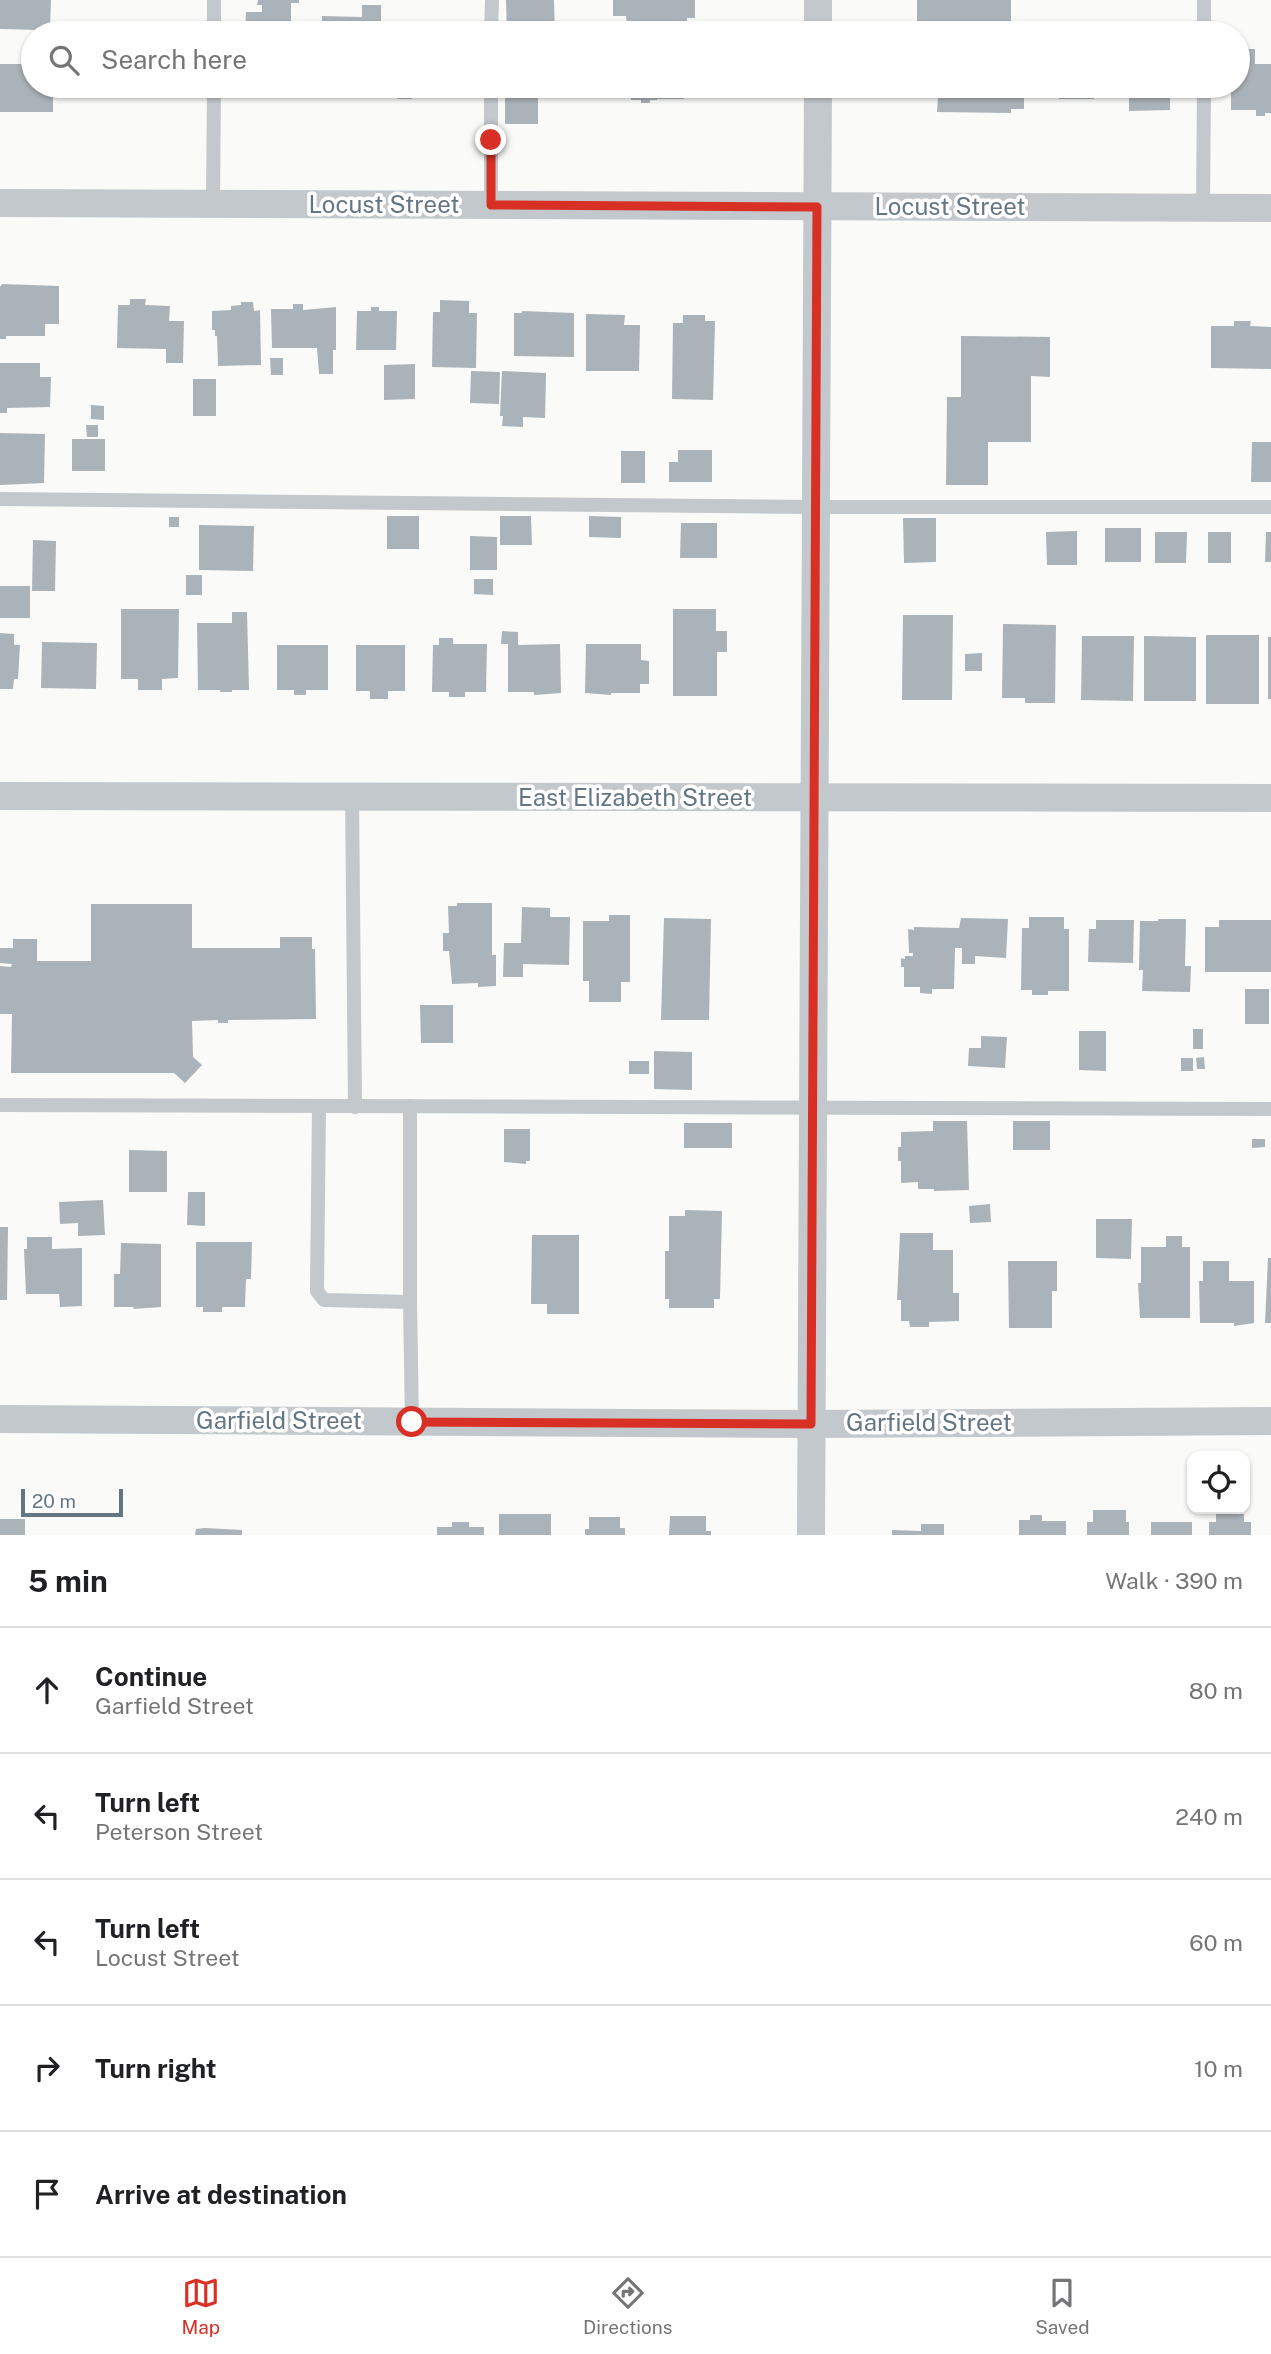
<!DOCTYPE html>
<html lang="en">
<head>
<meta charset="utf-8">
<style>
	:root { --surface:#fff; --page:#f6f6f6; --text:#202124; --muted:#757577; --line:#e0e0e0; --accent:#d93025 }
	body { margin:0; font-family:"Public Sans",sans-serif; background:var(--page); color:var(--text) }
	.controls { position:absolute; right:21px; bottom:21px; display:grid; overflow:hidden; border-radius:14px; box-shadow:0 2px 5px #0004 }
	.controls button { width:63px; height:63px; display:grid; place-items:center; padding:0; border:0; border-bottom:2px solid var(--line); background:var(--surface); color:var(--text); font:35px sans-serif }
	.scale { position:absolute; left:21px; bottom:18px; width:102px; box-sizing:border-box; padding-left:7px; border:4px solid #657683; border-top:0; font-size:19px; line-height:24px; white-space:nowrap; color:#657683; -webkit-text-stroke:5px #fff; paint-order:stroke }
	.stop { position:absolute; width:21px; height:21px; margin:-16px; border:5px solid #d93025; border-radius:50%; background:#fff }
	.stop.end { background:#d93025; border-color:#fff; box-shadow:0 2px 7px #0008 }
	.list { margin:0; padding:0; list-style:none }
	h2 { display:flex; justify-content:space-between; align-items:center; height:91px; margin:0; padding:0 28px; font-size:30px }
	h2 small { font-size:23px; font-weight:400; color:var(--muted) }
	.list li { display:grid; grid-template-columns:46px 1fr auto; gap:21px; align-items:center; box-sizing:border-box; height:126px; padding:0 28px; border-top:2px solid var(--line) }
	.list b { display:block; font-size:26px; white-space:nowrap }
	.list p { margin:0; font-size:23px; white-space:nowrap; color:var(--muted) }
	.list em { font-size:23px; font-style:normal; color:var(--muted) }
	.icon { flex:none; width:38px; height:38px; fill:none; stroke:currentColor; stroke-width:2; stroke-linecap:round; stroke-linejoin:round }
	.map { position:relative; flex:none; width:1271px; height:1535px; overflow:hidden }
	.search { position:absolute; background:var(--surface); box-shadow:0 2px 5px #0004; left:21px; right:21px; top:21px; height:77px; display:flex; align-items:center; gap:18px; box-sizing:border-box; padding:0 24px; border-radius:38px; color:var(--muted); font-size:26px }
	.sheet { height:721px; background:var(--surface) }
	nav { display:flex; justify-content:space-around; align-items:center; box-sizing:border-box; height:98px; border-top:2px solid var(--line); background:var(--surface); font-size:19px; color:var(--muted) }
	nav a { display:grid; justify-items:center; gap:4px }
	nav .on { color:var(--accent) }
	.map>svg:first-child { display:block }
	.building { fill:#aab3b9 }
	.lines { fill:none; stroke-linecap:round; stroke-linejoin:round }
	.lane { stroke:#c3c8cc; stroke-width:14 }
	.street { stroke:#c3c8cc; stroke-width:28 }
	.route { stroke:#d93025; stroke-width:9 }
	.labels { text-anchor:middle; stroke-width:7; stroke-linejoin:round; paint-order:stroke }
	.street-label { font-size:24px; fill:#657683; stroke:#fff }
</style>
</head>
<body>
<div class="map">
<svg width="1271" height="1535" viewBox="0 0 1271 1535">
	<rect width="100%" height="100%" fill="#fafaf8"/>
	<g class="building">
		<path d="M0,0h51l-1,28h-10v2l-40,-1z"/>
		<path d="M258,0h41v3h-8v30h-46l1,-21h16v-7h-5z"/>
		<path d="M506,0h48l1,33h-48z"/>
		<path d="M613,0h82v18h-8v7l-60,-1 -1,-8h-13z"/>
		<path d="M917,0h94v21h-9v8h-22v4h-48v-3h-4v-6l-11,1z"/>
		<path d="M362,5h19v28h-59v-17l40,1z"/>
		<path d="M1062,21l39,1 -1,11h-38z"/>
		<rect x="60" y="30" width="34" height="3"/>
		<path d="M1238,49h17v15h16v49h-6v3h-9v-6h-25v-24h7z"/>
		<path d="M0,64h33v22h20v26h-53z"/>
		<path d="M394,86h53v7l-35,-1v7h-15l1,-8h-4z"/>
		<rect x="505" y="86" width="33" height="38"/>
		<path d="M576,86h108v13h-27v1h-7v3h-9v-3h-10v-3l-55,-3z"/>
		<path d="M928,86h96v23h-13v4l-74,-1 1,-15h-10z"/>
		<rect x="1059" y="86" width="35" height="13"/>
		<path d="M1129,86h41v24l-41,1z"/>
		<path d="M2,284l57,2v38h-14v12h-39v3h-6v-52z"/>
		<path d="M130,299h16l-1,6 25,1 -1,15h15l-1,42h-17v-14l-49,-1 1,-43h12z"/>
		<path d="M440,300l29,1v12h8l-1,55 -44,-1 1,-55h7z"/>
		<path d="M241,302h12l1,9 6,-1 1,55 -43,1 -1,-30h-2v-6h-3v-19l19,-1v-4l10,-1z"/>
		<path d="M293,304h10v6l33,-3v43h-3v24h-14l-2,-26h-45l-1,-39h22z"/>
		<path d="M371,307h8v4h18l-1,39h-40l1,-39h14z"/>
		<path d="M522,311l52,2v44l-60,-1v-43h8z"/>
		<path d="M586,314l39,1 -1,10h16l-1,46h-53z"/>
		<path d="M683,315h22v6h10l-2,79 -41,-1 1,-76h10z"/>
		<path d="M1234,321h17l-1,5 21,1v42l-60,-1v-42h23z"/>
		<path d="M961,336l89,1v40l-19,-1v66h-43v43h-42l1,-88h14z"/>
		<path d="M270,358h13v17h-12z"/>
		<path d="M0,363h40v14h11l-1,30 -43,1v5h-7z"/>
		<path d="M415,364v35l-31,1v-35z"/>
		<path d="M471,371l29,1 -1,32 -29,-1z"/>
		<path d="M502,371l44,2 -1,45 -22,-1v10l-21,-1 1,-10h-3z"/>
		<rect x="193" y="379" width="23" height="37"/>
		<path d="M91,405l13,1v14l-13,-1z"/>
		<path d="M86,425h12v12h-11z"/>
		<path d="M0,433l45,1 -1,49 -44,2z"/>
		<rect x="72" y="439" width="33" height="32"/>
		<path d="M1252,442h19v40h-20z"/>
		<path d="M678,450h34v32h-43v-20h9z"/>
		<rect x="621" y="451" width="24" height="32"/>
		<rect x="387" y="516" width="32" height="33"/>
		<path d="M500,516h31l1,29h-32z"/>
		<path d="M589,516l32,1v21l-32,-1z"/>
		<rect x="169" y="517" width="10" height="10"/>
		<path d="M903,518h33v44l-32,1z"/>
		<path d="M681,523h36v35h-37z"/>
		<path d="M199,525l55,1 -1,45 -54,-1z"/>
		<rect x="1105" y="528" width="36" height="34"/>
		<path d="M1077,531v34h-30l-1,-33z"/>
		<path d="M1155,532h32l-1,31h-31z"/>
		<rect x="1208" y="532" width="23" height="31"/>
		<path d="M1266,532h5v30h-6z"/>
		<path d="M470,536l27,1v33h-27z"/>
		<path d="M33,540l23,1 -1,50h-23z"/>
		<rect x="186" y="575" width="16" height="20"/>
		<path d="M474,579h19v16l-19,-1z"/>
		<rect x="0" y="586" width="30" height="32"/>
		<path d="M121,609h58l-1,69 -16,1v11h-24v-11h-17z"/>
		<path d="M673,609h43v22h11v21h-10v44h-44z"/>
		<path d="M232,612h15l2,78h-17v2h-12v-2h-22l-1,-67h35z"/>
		<path d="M903,615h50l-1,85h-50z"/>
		<path d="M1003,624l53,1 -1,78h-30v-5h-23z"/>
		<path d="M502,631l16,1v13l42,-1 1,49 -27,2v-3h-26v-48h-7z"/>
		<path d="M0,633l14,1v11h6l-2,34h-4l-1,10h-13z"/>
		<rect x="1206" y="635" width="53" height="69"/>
		<path d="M1082,636h52l-1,65 -52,-1z"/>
		<path d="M1144,636l52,1v64h-52z"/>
		<rect x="1268" y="637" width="3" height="62"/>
		<path d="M439,638h14v6h34l-1,48h-21v5h-16v-5h-17l1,-47h6z"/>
		<path d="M42,642l55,1 -1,46 -55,-1z"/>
		<path d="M586,644h55v16l8,1v23h-9v9h-29v2l-26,-2z"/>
		<path d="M277,645h51v45h-22v5h-12v-5h-17z"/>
		<path d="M356,645h49v46h-17v8h-18v-8h-14z"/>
		<path d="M982,653v18h-17v-17z"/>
		<path d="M457,903h35v52h4v31l-18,1v-4l-26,1 -3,-33h-6v-18h6l-1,-27h9z"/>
		<path d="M91,904h101v44h88v-11h32v12h3l1,70 -88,1v3h-10v-3l-26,1 1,36 9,8 -17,18 -11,-10h-163l1,-59h-12v-48l11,1 1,-3 -12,-1v-15h13v-9h24v22h54z"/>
		<path d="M522,907l28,1v9h20l-1,48 -46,-1v13h-20l1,-34h17z"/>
		<path d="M609,915h21v67h-9v20h-32v-21h-6v-60h26z"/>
		<path d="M1029,917h35v12h5v62h-21v4h-16v-5h-11l1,-62h7z"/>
		<path d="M664,918l47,1 -2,101h-48z"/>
		<path d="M961,918l47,1 -2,39 -31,-2v8h-13v-16h-7l-1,41h-22v5l-12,-1v-6h-16v-20h-3v-9l4,1v-3h8v-3h-4l-1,-24 6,1v-3l45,1z"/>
		<path d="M1158,919h28l-1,47h6l-1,26 -48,-1 1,-21h-4l1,-49h18z"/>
		<path d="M1096,920h38l-1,43 -45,-1 1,-33h7z"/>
		<path d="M1219,920h52v52h-66v-45h14z"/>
		<rect x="1245" y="989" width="24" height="35"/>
		<path d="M420,1005h33v38h-32z"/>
		<rect x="1193" y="1029" width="10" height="20"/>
		<path d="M1079,1031h27v40l-27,-1z"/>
		<path d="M981,1036l26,1 -2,31 -37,-2 1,-18h12z"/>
		<path d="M654,1051l38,1v38l-38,-1z"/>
		<path d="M1204,1057l1,12h-8l-1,-11z"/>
		<rect x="1181" y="1058" width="12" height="13"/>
		<rect x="629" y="1061" width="20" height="13"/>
		<path d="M933,1121h34l2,69 -35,1v-2h-16v-7l-17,1v-22h-3v-14h3v-15l32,-1z"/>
		<rect x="1013" y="1121" width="37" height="29"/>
		<rect x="684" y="1123" width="48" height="25"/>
		<path d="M504,1129h26v32h-4v3l-22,-2z"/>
		<path d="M1252,1139h13v8l-13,1z"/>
		<path d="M129,1150l38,1v41h-38z"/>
		<path d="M188,1192h17v34l-18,-1z"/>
		<path d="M103,1200l2,35 -27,1v-13l-18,1 -1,-22z"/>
		<path d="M990,1204l1,18 -21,1 -1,-17z"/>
		<path d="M685,1210l37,1 -2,88h-6v9h-45v-9h-4v-48h4v-35h16z"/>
		<path d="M1096,1219h36l-1,40 -35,-1z"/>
		<path d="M0,1227h8l-1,73h-7z"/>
		<path d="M900,1233h33v17h20v43h6v28l-30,1v5h-19l-1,-6h-8v-21h-4z"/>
		<path d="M532,1235h47v79h-32v-10h-16z"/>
		<path d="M1166,1236h16v11h8v71h-50l-2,-35h3v-36h25z"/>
		<path d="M27,1237h25v12l30,-1v58l-22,1 -1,-13h-33l-2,-45h3z"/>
		<path d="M196,1242h56l-1,37h-5l-1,28h-23v5h-19v-5h-7z"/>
		<path d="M121,1243l40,1v63l-28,2 1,-2h-20v-33h6z"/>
		<path d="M1268,1258h3v65h-6z"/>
		<path d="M1008,1261h49v30h-5v37h-43z"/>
		<path d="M1203,1261h26v20h25v42l-20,3v-3h-34l-1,-42h4z"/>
		<path d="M1093,1510h33v12h3v13h-42v-13h6z"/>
		<rect x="499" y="1514" width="52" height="21"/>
		<path d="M1216,1514h28v8h7v13h-42v-13h7z"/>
		<path d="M1030,1515h12v6h24v14h-47v-15h11z"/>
		<path d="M670,1516h36v15h5v4h-42z"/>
		<path d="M589,1517h31v11h5v7h-40v-6h4z"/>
		<rect x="0" y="1519" width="25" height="16"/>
		<path d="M452,1522h17v5h15v8h-47v-8h15z"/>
		<rect x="1151" y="1522" width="41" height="13"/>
		<path d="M921,1524h23v11h-52v-5l29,1z"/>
		<path d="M205,1528l37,2v5h-47l1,-6z"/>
	</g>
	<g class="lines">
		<g class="lane">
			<path d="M214,33v-33"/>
			<path d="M491,33l1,-33"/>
			<path d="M1204,33v-33"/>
			<path d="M213,204l1,-118"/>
			<path d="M491,205v-119"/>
			<path d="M1203,208l1,-122"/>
			<path d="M0,499l816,8h455"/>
			<path d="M352,796l3,311"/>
			<path d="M0,1105l1271,4"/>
			<path d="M410,1106v196"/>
			<path d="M319,1107l-2,184 7,9 86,2 2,120"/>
		</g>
		<g class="street">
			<path d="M818,33v-33"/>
			<path d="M0,203l1271,5"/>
			<path d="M0,796l1271,2"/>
			<path d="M0,1419l811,5 460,-3"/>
			<path d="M811,1535l7,-1449"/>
		</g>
	</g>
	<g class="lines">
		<path class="route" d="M412,1422l399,2 6,-1217 -326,-2v-65"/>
	</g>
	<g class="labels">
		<g class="street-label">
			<text x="384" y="213">Locust Street</text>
			<text x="950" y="215">Locust Street</text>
			<text x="635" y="806">East Elizabeth Street</text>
			<text x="279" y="1429">Garfield Street</text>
			<text x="929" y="1431">Garfield Street</text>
		</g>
	</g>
</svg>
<div class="controls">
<button><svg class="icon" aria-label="locate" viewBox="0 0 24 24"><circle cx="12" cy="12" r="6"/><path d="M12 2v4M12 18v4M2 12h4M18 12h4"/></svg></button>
</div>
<div class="scale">20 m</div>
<div class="stop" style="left:412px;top:1422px"></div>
<div class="stop end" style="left:491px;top:140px"></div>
<div class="search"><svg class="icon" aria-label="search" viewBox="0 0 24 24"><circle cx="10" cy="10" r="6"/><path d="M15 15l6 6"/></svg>Search here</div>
</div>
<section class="sheet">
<h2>5 min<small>Walk · 390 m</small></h2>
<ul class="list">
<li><svg class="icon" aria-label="ahead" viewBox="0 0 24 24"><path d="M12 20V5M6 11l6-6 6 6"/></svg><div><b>Continue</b><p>Garfield Street</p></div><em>80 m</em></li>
<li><svg class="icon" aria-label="left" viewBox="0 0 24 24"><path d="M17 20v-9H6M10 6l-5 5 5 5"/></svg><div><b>Turn left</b><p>Peterson Street</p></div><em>240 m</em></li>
<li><svg class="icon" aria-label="left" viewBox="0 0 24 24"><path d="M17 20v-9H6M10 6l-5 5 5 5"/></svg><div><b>Turn left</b><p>Locust Street</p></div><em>60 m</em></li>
<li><svg class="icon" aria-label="right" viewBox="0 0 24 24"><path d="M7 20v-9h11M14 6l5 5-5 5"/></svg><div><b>Turn right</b></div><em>10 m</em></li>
<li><svg class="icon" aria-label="arrive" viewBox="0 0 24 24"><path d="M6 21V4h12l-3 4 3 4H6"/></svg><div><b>Arrive at destination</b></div></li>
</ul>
</section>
<nav>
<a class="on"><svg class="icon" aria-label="map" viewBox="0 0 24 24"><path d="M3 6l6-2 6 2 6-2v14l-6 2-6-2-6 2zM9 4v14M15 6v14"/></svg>Map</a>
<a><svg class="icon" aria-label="directions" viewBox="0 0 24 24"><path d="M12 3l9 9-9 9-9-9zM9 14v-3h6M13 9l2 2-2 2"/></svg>Directions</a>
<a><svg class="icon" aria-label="saved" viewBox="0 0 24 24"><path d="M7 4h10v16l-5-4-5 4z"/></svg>Saved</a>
</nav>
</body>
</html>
